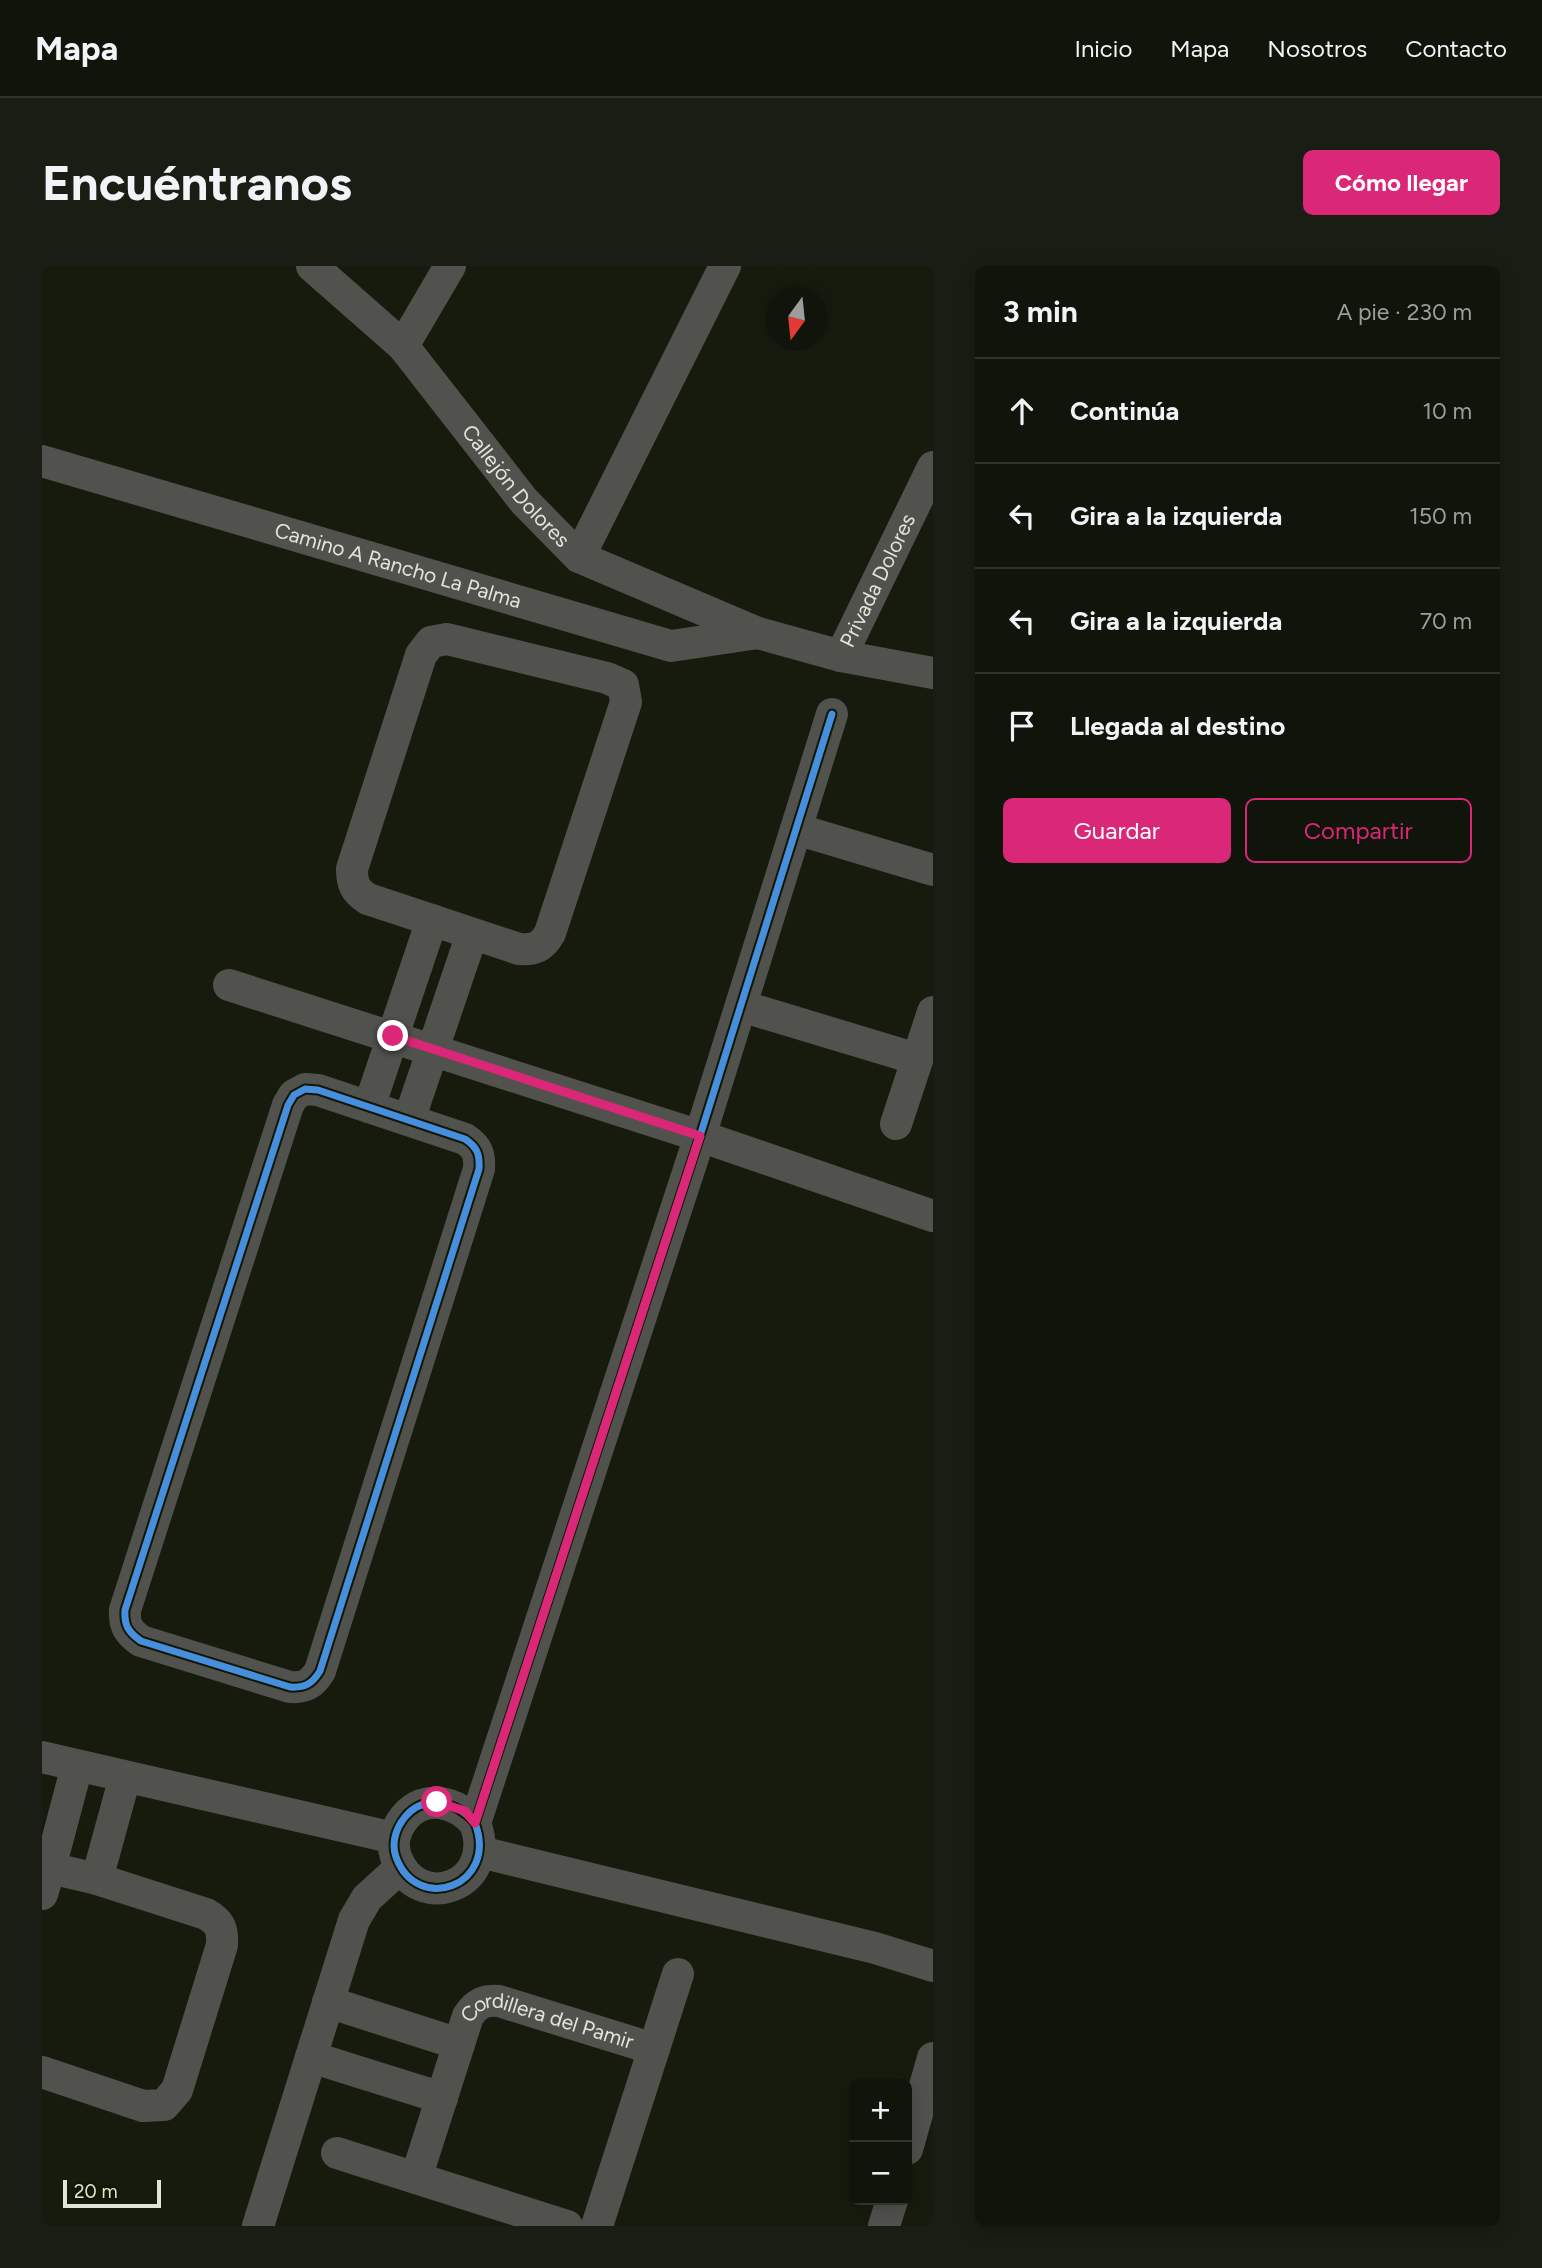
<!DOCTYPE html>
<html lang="es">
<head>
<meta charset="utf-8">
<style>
	:root { --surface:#11140a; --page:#1a1d13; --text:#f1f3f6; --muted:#9c9e9c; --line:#30332b; --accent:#db2777 }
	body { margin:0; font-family:Figtree,sans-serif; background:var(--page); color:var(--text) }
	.controls { position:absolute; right:21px; bottom:21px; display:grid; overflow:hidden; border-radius:10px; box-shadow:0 4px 18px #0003 }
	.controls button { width:63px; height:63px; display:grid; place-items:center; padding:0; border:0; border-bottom:2px solid var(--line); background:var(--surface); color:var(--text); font:35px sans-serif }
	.compass { position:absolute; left:723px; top:21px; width:63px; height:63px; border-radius:50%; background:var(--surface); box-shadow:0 4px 18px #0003; rotate:195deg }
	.scale { position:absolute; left:21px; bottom:18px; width:98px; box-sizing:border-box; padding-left:7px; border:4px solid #e0e5d7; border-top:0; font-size:19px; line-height:24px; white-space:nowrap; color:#e0e5d7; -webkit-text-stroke:5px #111702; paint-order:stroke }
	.stop { position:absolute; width:21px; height:21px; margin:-16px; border:5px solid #db2777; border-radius:50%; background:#fff }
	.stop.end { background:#db2777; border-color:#fff; box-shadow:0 2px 7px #0008 }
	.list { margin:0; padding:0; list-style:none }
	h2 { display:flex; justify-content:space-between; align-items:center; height:91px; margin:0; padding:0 28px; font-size:30px }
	h2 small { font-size:23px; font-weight:400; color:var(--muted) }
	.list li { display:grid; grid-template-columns:46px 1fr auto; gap:21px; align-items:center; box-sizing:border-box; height:105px; padding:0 28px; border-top:2px solid var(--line) }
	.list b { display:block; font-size:26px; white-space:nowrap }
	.list em { font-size:23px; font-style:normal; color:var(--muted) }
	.actions { display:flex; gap:14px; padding:21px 28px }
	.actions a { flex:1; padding:16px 0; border:2px solid var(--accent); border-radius:10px; text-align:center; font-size:24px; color:var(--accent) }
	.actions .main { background:var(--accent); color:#fff }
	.icon { flex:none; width:38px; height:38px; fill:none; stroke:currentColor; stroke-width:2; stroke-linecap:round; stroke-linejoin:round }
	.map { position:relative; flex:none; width:891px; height:1960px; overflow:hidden; border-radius:10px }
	header { display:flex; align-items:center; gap:42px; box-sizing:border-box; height:98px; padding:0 35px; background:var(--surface); border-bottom:2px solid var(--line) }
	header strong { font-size:33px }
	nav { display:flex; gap:38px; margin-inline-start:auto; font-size:24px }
	.intro { display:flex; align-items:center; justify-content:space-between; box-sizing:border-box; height:168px; padding:0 42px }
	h1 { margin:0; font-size:49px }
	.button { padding:18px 32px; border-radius:10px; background:var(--accent); color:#fff; font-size:24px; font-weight:700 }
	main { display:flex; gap:42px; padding:0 42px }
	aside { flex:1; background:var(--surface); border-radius:10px; box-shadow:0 4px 18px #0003 }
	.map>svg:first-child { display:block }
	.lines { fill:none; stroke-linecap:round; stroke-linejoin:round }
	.minor { stroke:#51524d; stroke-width:32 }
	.cycleway-casing { stroke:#111702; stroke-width:11 }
	.cycleway { stroke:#468fdf; stroke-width:7 }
	.route { stroke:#db2777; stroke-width:9 }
	.labels { text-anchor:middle; stroke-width:5; stroke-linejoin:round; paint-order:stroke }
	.street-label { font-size:21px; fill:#e0e5d7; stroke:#111702 }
</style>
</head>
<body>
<header>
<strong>Mapa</strong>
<nav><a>Inicio</a><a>Mapa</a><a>Nosotros</a><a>Contacto</a></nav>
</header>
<div class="intro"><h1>Encuéntranos</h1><a class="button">Cómo llegar</a></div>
<main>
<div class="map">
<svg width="891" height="1960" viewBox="0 0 891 1960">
	<rect width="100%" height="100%" fill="#171b0e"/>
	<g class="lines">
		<g class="minor">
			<path id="s1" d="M270,0l91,80 121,155 55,56 179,76 83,23 92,17"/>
			<path d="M361,80l47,-80"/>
			<path id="s2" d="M0,195l629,185 87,-13"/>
			<path d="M537,291l146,-291"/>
			<path d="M405,373l160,39 16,7 3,17 -76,231c-8,14 -15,17 -31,16l-151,-50c-13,-8 -16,-15 -16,-30l69,-214 10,-13z"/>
			<path id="s3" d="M799,390l92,-189"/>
			<path d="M754,563l137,41"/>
			<path d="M187,719l471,151 233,80"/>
			<path d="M699,740l176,53"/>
			<path d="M263,823l13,1 147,49c12,8 15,15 14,30l-159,502c-8,13 -15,17 -30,16l-149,-46c-13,-9 -17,-16 -16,-31l163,-505 6,-10z"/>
			<path d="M327,841l63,-187"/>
			<path d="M367,854l63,-186"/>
			<path d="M854,858l37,-112"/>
			<path d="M0,1491l352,81"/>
			<path d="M433,1557c-18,-21 -50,-30 -70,-6 -9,11 -14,26 -9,40 21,58 103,29 79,-34l225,-687 132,-422"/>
			<path d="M438,1586l395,96 58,18"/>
			<path d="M8,1602l27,-102"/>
			<path d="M55,1613l28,-102"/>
			<path d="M0,1628l8,-26 47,11 109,35c14,8 17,15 16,31l-45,145 -13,15 -21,1 -101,-34"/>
			<path d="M286,1736l131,42"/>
			<path d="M269,1791l131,41"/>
			<path d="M865,1883l26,-91"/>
			<path d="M295,1887l230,73"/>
			<path id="s4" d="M374,1912l52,-162c9,-13 16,-16 31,-15l155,48"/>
			<path d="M216,1960l96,-306 13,-22 33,-30"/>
			<path d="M555,1960l81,-252"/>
			<path d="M842,1960l8,-26"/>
		</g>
		<defs>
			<g id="cycleway">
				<path d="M263,823l13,1 147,49c12,8 15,15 14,30l-159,502c-8,13 -15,17 -30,16l-149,-46c-13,-9 -17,-16 -16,-31l163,-505 6,-10z"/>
				<path d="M433,1557c-18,-21 -50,-30 -70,-6 -9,11 -14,26 -9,40 21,58 103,29 79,-34l225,-687 132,-422"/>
			</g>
		</defs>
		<use href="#cycleway" class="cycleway-casing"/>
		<use href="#cycleway" class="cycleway"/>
	</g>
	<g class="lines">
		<path class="route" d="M351,770l307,100 -225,687 -10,-12 -28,-9"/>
	</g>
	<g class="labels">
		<g class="street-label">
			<text dy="7" stroke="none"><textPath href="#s1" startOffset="301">Callejón Dolores</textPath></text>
			<text dy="7" stroke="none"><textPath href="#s2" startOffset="371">Camino A Rancho La Palma</textPath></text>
			<text dy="7" stroke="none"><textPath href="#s3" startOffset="84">Privada Dolores</textPath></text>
			<text dy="7" stroke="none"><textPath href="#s4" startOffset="256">Cordillera del Pamir</textPath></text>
		</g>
	</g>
</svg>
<div class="controls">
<button>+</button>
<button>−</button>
</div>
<svg class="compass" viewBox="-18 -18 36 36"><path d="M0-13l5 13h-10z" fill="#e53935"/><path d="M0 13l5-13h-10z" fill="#9c9e9c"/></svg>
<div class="scale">20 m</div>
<div class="stop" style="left:395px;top:1536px"></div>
<div class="stop end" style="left:351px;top:770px"></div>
</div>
<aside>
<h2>3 min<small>A pie · 230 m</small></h2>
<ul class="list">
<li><svg class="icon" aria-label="ahead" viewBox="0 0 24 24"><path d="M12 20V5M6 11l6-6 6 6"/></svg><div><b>Continúa</b></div><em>10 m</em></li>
<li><svg class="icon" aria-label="left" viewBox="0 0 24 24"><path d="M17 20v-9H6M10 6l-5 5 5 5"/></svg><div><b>Gira a la izquierda</b></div><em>150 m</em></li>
<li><svg class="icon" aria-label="left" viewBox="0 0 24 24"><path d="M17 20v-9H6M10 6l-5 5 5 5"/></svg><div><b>Gira a la izquierda</b></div><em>70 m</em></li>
<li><svg class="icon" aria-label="arrive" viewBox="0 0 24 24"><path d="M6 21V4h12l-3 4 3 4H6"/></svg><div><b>Llegada al destino</b></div></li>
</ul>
<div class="actions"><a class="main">Guardar</a><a>Compartir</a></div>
</aside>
</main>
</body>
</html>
